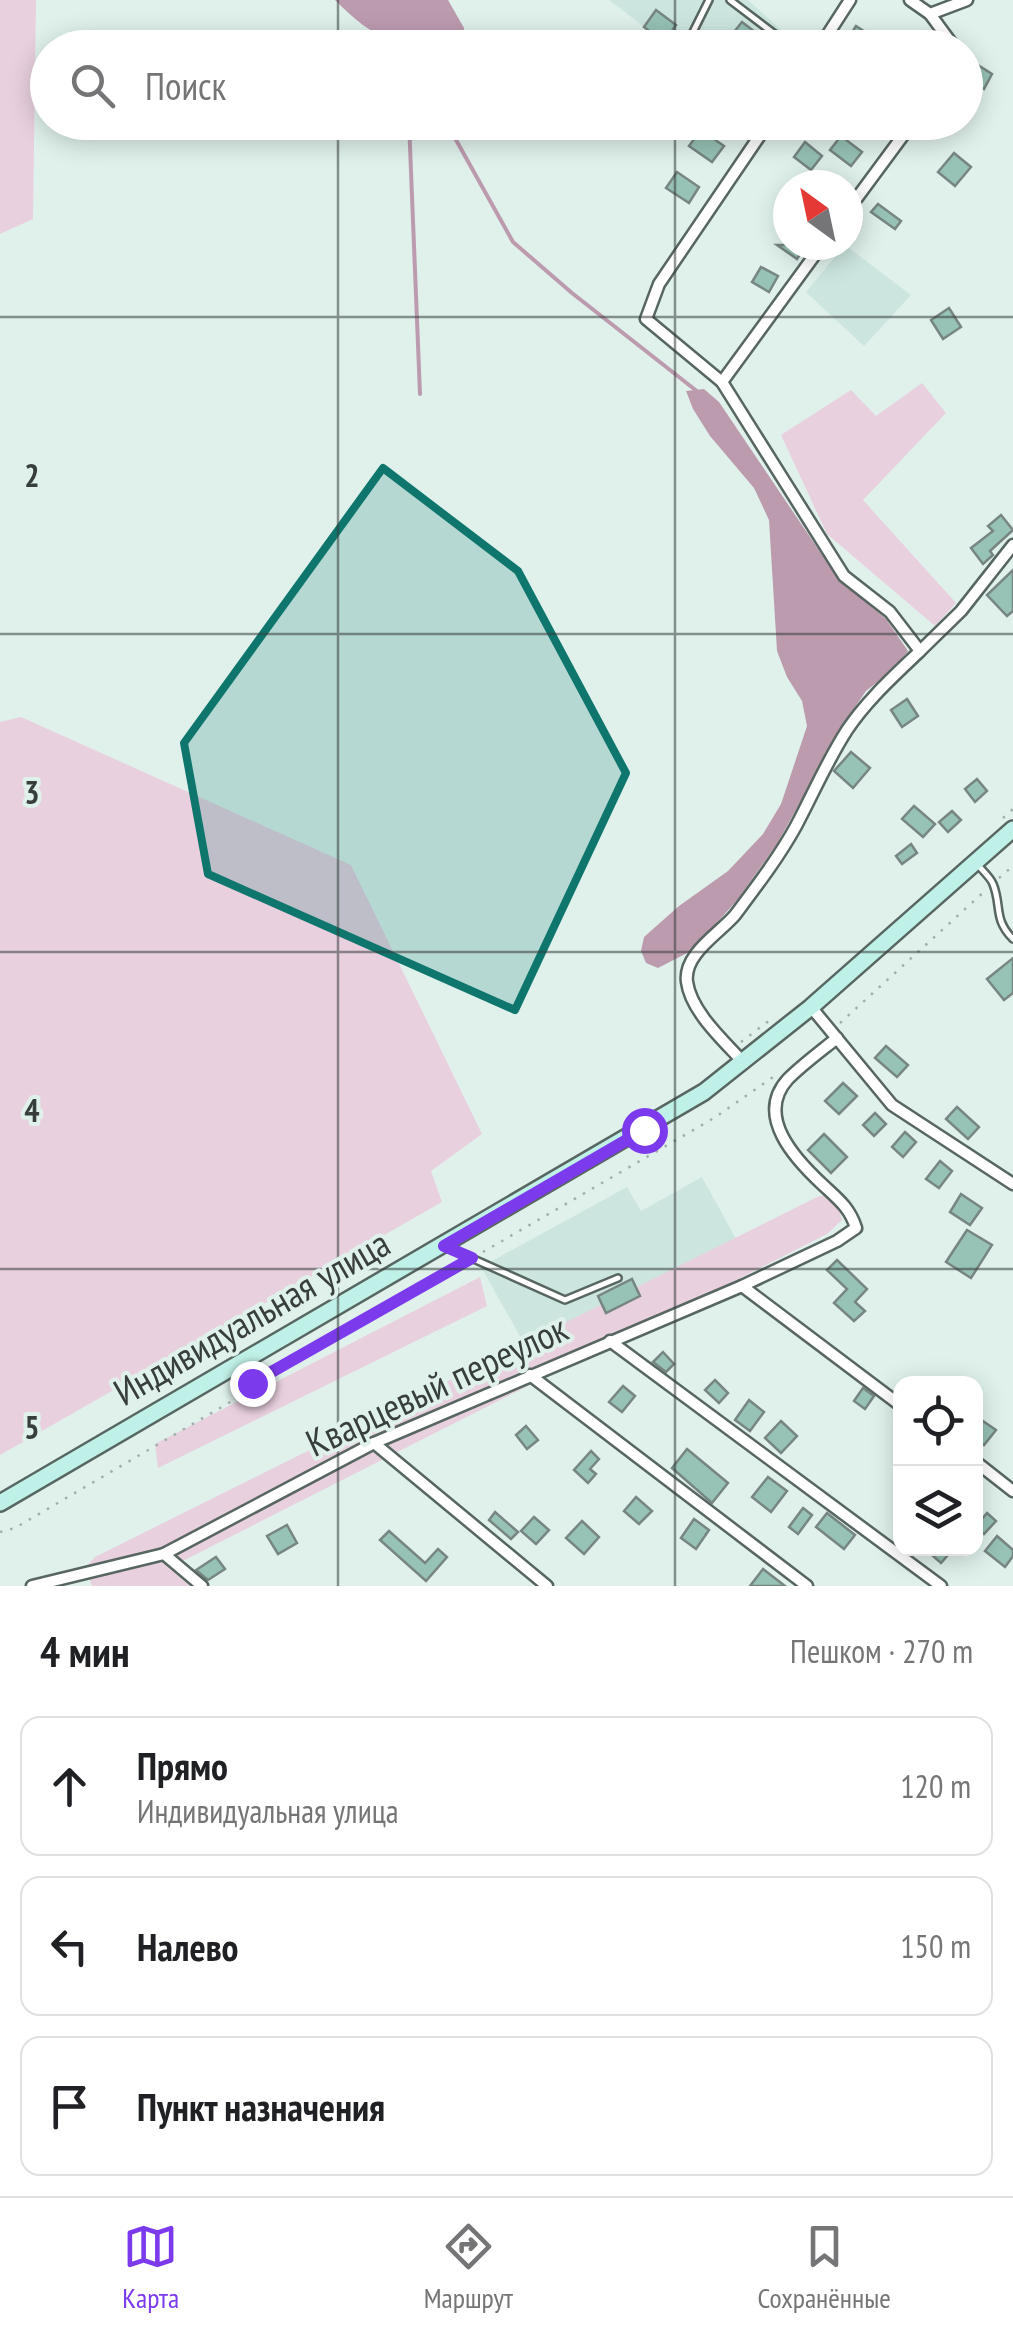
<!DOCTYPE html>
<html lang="ru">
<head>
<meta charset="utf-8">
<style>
	:root { --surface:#fff; --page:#f6f6f6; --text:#202124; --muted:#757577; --line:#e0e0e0; --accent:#7c3aed }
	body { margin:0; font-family:"PT Sans Narrow",sans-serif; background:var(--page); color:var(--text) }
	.controls { position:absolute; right:30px; bottom:30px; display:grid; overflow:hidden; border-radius:20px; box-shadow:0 5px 25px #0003 }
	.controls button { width:90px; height:90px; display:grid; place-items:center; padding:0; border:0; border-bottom:2px solid var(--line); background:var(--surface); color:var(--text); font:50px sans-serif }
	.compass { position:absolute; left:773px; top:170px; width:90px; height:90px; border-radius:50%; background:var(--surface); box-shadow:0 5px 25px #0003; rotate:327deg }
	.stop { position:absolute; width:30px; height:30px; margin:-22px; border:8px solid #7c3aed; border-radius:50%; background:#fff }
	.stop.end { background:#7c3aed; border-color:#fff; box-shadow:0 2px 10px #0008 }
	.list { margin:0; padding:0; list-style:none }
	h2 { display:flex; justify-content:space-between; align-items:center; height:130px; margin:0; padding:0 40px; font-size:42px }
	h2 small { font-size:32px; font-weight:400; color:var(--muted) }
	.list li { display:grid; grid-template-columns:65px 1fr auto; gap:30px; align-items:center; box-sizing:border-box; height:140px; margin:0 20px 20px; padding:0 20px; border:2px solid var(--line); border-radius:20px }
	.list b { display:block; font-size:38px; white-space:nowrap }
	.list p { margin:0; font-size:32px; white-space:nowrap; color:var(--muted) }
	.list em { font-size:32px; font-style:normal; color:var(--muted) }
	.icon { flex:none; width:55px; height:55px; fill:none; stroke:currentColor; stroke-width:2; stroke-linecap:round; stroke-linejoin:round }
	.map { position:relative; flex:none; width:1013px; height:1586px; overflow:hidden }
	.search { position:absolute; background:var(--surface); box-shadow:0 5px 25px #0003; left:30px; right:30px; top:30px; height:110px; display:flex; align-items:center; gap:25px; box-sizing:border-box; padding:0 35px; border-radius:55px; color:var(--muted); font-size:38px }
	.sheet { height:610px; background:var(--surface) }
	nav { display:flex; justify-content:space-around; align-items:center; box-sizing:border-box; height:140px; border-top:2px solid var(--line); background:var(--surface); font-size:28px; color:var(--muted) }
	nav a { display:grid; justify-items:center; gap:5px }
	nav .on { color:var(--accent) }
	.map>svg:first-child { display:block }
	.built { fill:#cce6df }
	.green { fill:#e9d0df }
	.water { fill:#bd9baf }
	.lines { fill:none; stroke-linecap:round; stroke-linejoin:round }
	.stream { stroke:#bd9baf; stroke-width:4 }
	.building { fill:#97c2b6; stroke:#778682; stroke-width:2.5 }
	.lane-casing { stroke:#586662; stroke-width:10 }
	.street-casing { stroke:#586662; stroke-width:15 }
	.secondary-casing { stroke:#586662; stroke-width:20 }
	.path { stroke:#a1afab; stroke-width:2.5; stroke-dasharray:2.5 8; stroke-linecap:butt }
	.lane { stroke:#fff; stroke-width:5 }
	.street { stroke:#fff; stroke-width:10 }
	.secondary { stroke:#c0f1e8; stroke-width:15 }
	.route { stroke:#7c3aed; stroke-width:12 }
	.marked { fill:#0f766e; fill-opacity:0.2; stroke:#0f766e; stroke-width:8; stroke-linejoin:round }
	.grid { fill:none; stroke:#373e3c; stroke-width:2.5; stroke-opacity:0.55 }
	.labels { text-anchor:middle; stroke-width:8; stroke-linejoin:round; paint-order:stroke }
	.street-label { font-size:38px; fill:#373e3c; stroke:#e0f1ec }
	.grid-label { font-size:32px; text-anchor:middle; font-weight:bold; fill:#373e3c; stroke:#e0f1ec; stroke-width:8; stroke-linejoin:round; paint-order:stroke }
</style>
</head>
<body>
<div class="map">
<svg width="1013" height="1586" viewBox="0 0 1013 1586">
	<rect width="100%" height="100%" fill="#e0f1ec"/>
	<g class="built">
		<path d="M609,0h139l52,47h-129z"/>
		<path d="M845,245l66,50 -47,51 -58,-54z"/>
		<path d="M702,1177l38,69 -206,115 -53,-94 146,-80 14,24z"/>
	</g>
	<g class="green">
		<path d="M0,0h36l-3,219 -33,15z"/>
		<path d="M922,383l24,30 -83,87 93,103 -21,23 -108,-92 -46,-99 70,-45 25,26z"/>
		<path d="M21,717l330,148 131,269 -51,37 11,31 -442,253v-733z"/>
		<path d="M819,1196h10l9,10 4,14 -15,14 -658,334 21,18h-98l-7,-18 10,-11z"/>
		<path d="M480,1277l7,29 -329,162 -3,-24z"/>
	</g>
	<g class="water">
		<path d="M335,0h113l16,28v19c-62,1 -85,-2 -129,-47z"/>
		<path d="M704,389l15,13 118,175 49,42 22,32 -16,20 -26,20 -20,29 -69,124 -39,55 -45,51 -35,18 -12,-5 -5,-12 3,-14 35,-31 49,-35 35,-37 18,-30 26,-78 -5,-25 -15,-24 -10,-26 -8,-131 -15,-32 -44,-52 -17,-27 -7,-18z"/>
	</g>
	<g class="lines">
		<g class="stream">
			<path d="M409,122l11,272"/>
			<path d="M446,122l67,120 59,51 126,99"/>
		</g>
	</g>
	<g class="building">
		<path d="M656,10l20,15 -3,4 26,19h-27l-28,-21z"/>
		<path d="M742,22l13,10 -13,16 -12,-11z"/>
		<path d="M856,26l17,11 -7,11h-24z"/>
		<path d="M970,60l22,14 -8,15 -18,-11z"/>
		<path d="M701,130l23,16 -12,16 -23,-16z"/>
		<path d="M841,136l21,16 -11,14 -21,-16z"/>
		<path d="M805,142l17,14 -11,14 -17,-13z"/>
		<path d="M954,153l17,14 -16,19 -17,-14z"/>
		<path d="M677,172l22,15 -10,16 -23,-15z"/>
		<path d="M878,204l23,17 -6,8 -24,-17z"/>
		<path d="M777,245h29l-9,14z"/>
		<path d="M761,267l17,9 -9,16 -17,-10z"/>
		<path d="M949,308l12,19 -18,12 -12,-19z"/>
		<path d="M1001,515l12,15 -23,21 3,4 -10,9 -12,-16 22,-17 -5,-5z"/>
		<path d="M1013,570v41l-6,5 -20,-21z"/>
		<path d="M907,699l11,17 -16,11 -11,-17z"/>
		<path d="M851,752l19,16 -17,20 -19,-17z"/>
		<path d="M977,779l10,12 -12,11 -10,-13z"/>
		<path d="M914,806l21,18 -12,13 -21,-18z"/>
		<path d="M952,811l9,9 -13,12 -9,-10z"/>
		<path d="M911,844l6,9 -15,11 -6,-8z"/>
		<path d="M1013,958v35l-9,7 -17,-21z"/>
		<path d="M886,1046l22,19 -11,12 -22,-19z"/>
		<path d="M843,1083l14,13 -18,18 -14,-13z"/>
		<path d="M957,1107l22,20 -11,12 -22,-20z"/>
		<path d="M875,1113l11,11 -12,12 -11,-11z"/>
		<path d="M905,1132l11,10 -13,15 -11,-10z"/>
		<path d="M824,1134l23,23 -16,16 -23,-23z"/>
		<path d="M940,1161l12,10 -13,17 -13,-9z"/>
		<path d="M961,1194l21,14 -12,17 -20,-13z"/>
		<path d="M967,1230l25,15 -21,33 -25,-16z"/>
		<path d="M837,1260l30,29 -12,13 10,9 -11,10 -20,-18 13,-14 -20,-19z"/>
		<path d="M632,1279l8,17 -34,17 -8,-17z"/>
		<path d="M663,1352l11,12 -8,8 -13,-10z"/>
		<path d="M715,1380l13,13 -9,10 -14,-13z"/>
		<path d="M623,1386l12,10 -13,16 -13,-10z"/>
		<path d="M863,1388l11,8 -9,13 -11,-8z"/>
		<path d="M749,1400l15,12 -14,19 -15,-11z"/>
		<path d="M980,1419l16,11 -12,15 -8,-6v-14z"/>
		<path d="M781,1421l16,15 -16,17 -16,-15z"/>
		<path d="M526,1426l12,14 -11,9 -11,-14z"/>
		<path d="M687,1449l41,34 -16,20 -40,-35z"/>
		<path d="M591,1451l8,8 -9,10 6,5 -8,9 -14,-13z"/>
		<path d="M768,1477l19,14 -16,21 -19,-15z"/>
		<path d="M636,1497l16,14 -13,13 -15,-13z"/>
		<path d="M803,1508l9,7 -14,19 -9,-7z"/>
		<path d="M495,1512l23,20 -7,7 -22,-19z"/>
		<path d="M827,1513l28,22 -11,14 -28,-22z"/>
		<path d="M987,1513l9,8 -12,13 -8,-8z"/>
		<path d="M534,1517l15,13 -13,14 -15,-13z"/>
		<path d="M694,1519l15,11 -13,19 -15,-11z"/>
		<path d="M582,1521l17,16 -15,17 -18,-16z"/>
		<path d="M287,1525l10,18 -19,11 -11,-18z"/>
		<path d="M389,1531l36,32 13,-14 9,8 -21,24 -46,-41z"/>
		<path d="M997,1536l16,14v6l-8,11 -20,-16z"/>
		<path d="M924,1548h30l-13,15z"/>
		<path d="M216,1557l9,12 -17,11 -12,-10z"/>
		<path d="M763,1569l22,17h-35z"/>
	</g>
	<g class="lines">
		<defs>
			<g id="lane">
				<path d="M709,0l-16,32 21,16"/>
				<path d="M730,0l63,48"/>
				<path d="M977,864c5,6 14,14 16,20 9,22 0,35 20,55"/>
				<path d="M447,1247l118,53 53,-22"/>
			</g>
			<g id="street">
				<path d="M910,0l20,14 37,-14"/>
				<path d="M930,14l25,34"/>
				<path d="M819,48l31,-48"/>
				<path d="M848,210l65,-88"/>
				<path d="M722,382l100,-137"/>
				<path d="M920,651l41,-40 52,-66"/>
				<path d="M811,1007l81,98 121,79"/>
				<path d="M744,1063c-19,-21 -53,-51 -57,-81 -4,-28 33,-49 48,-67 21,-28 44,-58 61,-89 17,-32 31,-65 51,-96 20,-30 47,-54 73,-79l-30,-39 -46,-36 -122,-194 -76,-63 13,-35 110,-162"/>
				<path d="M742,1286l158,119"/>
				<path d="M610,1341l331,245"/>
				<path d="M530,1375l277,211"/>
				<path d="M374,1443l173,143"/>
				<path d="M976,1462l37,29"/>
				<path d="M164,1554l210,-111 368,-157 95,-45 19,-13c-6,-20 -18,-29 -33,-43 -27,-25 -69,-69 -35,-106 15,-15 33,-28 49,-41"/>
				<path d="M32,1586l132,-32 38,32"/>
			</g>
			<path id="secondary" d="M0,1503l704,-411 107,-85 202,-178"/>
		</defs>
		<use href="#lane" class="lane-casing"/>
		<use href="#street" class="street-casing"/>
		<use href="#secondary" class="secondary-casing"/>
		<g class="path">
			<path d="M1003,818l10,-9"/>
			<path d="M999,878l14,-12"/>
			<path d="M840,1023l146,-133"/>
			<path d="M741,1042l29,-22"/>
			<path d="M483,1252l231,-134 62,-43"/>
			<path d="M0,1532l15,-4 217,-127 20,-18 211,-120"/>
		</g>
		<use href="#lane" class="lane"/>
		<use href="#street" class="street"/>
		<use href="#secondary" class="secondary"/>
	</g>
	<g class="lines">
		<path class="route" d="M252,1383l220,-125 -28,-12 200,-116"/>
	</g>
	<path class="marked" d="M383,468l135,103 108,202 -111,237 -307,-136 -24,-131z"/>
	<path class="grid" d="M338,0v48M675,0v48M338,122v1464M675,122v1464M0,317h1013M0,634h1013M0,952h1013M0,1269h1013"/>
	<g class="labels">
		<g class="street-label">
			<text transform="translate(252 1318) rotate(-30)" y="13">Индивидуальная улица</text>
			<text transform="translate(437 1386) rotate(-25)" y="13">Кварцевый переулок</text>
		</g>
	</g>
	<g class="grid-label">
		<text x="32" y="487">2</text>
		<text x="32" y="804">3</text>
		<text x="32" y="1122">4</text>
		<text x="32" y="1439">5</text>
	</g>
</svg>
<div class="controls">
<button><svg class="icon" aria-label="locate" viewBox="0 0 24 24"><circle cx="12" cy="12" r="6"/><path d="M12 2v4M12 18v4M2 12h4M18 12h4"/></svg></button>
<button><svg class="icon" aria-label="layers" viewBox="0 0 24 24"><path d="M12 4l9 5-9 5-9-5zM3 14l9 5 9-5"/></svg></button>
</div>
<svg class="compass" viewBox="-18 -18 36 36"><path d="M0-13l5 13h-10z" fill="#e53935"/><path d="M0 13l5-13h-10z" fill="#757577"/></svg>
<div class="stop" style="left:644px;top:1130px"></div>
<div class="stop end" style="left:252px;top:1383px"></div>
<div class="search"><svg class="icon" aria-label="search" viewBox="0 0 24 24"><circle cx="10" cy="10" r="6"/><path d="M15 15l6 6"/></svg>Поиск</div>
</div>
<section class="sheet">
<h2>4 мин<small>Пешком · 270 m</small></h2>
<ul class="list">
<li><svg class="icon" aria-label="ahead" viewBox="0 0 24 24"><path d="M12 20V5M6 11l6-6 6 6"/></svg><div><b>Прямо</b><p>Индивидуальная улица</p></div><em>120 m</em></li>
<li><svg class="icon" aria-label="left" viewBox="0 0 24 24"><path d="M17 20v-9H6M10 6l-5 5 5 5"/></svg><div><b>Налево</b></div><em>150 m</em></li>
<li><svg class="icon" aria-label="arrive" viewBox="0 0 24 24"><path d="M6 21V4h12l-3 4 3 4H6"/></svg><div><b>Пункт назначения</b></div></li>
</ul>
</section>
<nav>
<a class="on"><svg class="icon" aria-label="map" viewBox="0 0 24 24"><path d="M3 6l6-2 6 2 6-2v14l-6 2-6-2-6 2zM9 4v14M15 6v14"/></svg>Карта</a>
<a><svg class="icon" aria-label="directions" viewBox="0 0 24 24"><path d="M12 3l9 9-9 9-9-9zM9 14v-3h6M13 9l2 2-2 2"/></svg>Маршрут</a>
<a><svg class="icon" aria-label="saved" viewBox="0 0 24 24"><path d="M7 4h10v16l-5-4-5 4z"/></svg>Сохранённые</a>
</nav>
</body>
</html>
